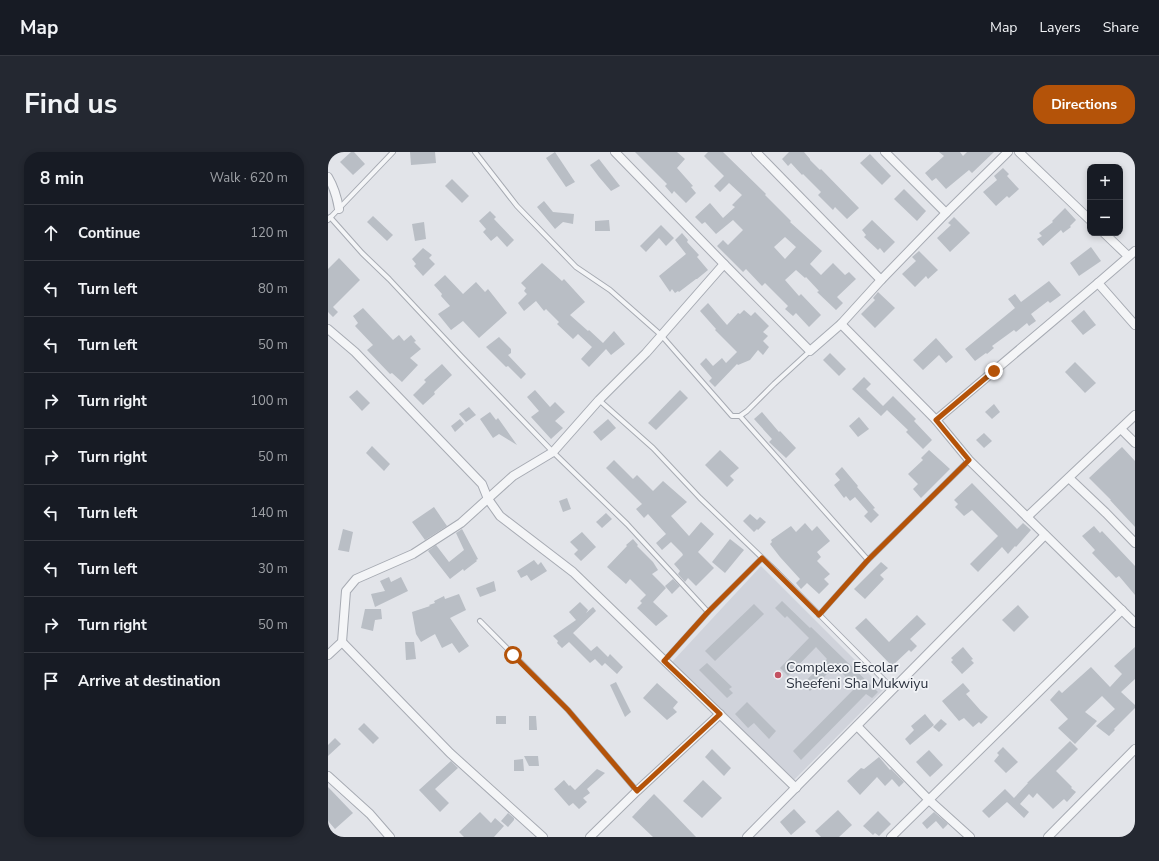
<!DOCTYPE html>
<html lang="en">
<head>
<meta charset="utf-8">
<style>
	:root { --surface:#171b24; --page:#242831; --text:#f1f3f6; --muted:#9ea1a6; --line:#363941; --accent:#b45309 }
	body { margin:0; font-family:"Nunito Sans",sans-serif; background:var(--page); color:var(--text) }
	.controls { position:absolute; right:12px; top:12px; display:grid; overflow:hidden; border-radius:8px; box-shadow:0 2px 6px #0003 }
	.controls button { width:36px; height:36px; display:grid; place-items:center; padding:0; border:0; border-bottom:1px solid var(--line); background:var(--surface); color:var(--text); font:20px sans-serif }
	.stop { position:absolute; width:12px; height:12px; margin:-9px; border:3px solid #b45309; border-radius:50%; background:#fff }
	.stop.end { background:#b45309; border-color:#fff; box-shadow:0 1px 4px #0008 }
	.list { margin:0; padding:0; list-style:none }
	h2 { display:flex; justify-content:space-between; align-items:center; height:52px; margin:0; padding:0 16px; font-size:17px }
	h2 small { font-size:13px; font-weight:400; color:var(--muted) }
	.list li { display:grid; grid-template-columns:26px 1fr auto; gap:12px; align-items:center; box-sizing:border-box; height:56px; padding:0 16px; border-top:1px solid var(--line) }
	.list b { display:block; font-size:15px; white-space:nowrap }
	.list em { font-size:13px; font-style:normal; color:var(--muted) }
	.icon { flex:none; width:22px; height:22px; fill:none; stroke:currentColor; stroke-width:2; stroke-linecap:round; stroke-linejoin:round }
	.map { position:relative; flex:none; width:807px; height:685px; overflow:hidden; border-radius:16px }
	header { display:flex; align-items:center; gap:24px; box-sizing:border-box; height:56px; padding:0 20px; background:var(--surface); border-bottom:1px solid var(--line) }
	header strong { font-size:19px }
	nav { display:flex; gap:22px; margin-inline-start:auto; font-size:14px }
	.intro { display:flex; align-items:center; justify-content:space-between; box-sizing:border-box; height:96px; padding:0 24px }
	h1 { margin:0; font-size:28px }
	.button { padding:10px 18px; border-radius:16px; background:var(--accent); color:#fff; font-size:14px; font-weight:700 }
	main { display:flex; gap:24px; padding:0 24px }
	aside { flex:1; background:var(--surface); border-radius:16px; box-shadow:0 2px 6px #0003 }
	.map>svg:first-child { display:block }
	.built { fill:#d0d3db }
	.building { fill:#b9bec5; fill-rule:evenodd }
	.lines { fill:none; stroke-linecap:round; stroke-linejoin:round }
	.service-casing { stroke:#a7abb3; stroke-width:6 }
	.minor-casing { stroke:#a7abb3; stroke-width:10 }
	.service { stroke:#f4f5f7; stroke-width:4 }
	.minor { stroke:#f4f5f7; stroke-width:8 }
	.route { stroke:#b45309; stroke-width:5 }
	.poi-dot { fill:#c35161; stroke:#f1f3f6; stroke-width:1.5 }
	.labels { text-anchor:middle; stroke-width:3.5; stroke-linejoin:round; paint-order:stroke }
	.poi-label { font-size:14px; fill:#2b323f; stroke:#f1f3f6; text-anchor:start }
</style>
</head>
<body>
<header>
<strong>Map</strong>
<nav><a>Map</a><a>Layers</a><a>Share</a></nav>
</header>
<div class="intro"><h1>Find us</h1><a class="button">Directions</a></div>
<main>
<aside>
<h2>8 min<small>Walk · 620 m</small></h2>
<ul class="list">
<li><svg class="icon" aria-label="ahead" viewBox="0 0 24 24"><path d="M12 20V5M6 11l6-6 6 6"/></svg><div><b>Continue</b></div><em>120 m</em></li>
<li><svg class="icon" aria-label="left" viewBox="0 0 24 24"><path d="M17 20v-9H6M10 6l-5 5 5 5"/></svg><div><b>Turn left</b></div><em>80 m</em></li>
<li><svg class="icon" aria-label="left" viewBox="0 0 24 24"><path d="M17 20v-9H6M10 6l-5 5 5 5"/></svg><div><b>Turn left</b></div><em>50 m</em></li>
<li><svg class="icon" aria-label="right" viewBox="0 0 24 24"><path d="M7 20v-9h11M14 6l5 5-5 5"/></svg><div><b>Turn right</b></div><em>100 m</em></li>
<li><svg class="icon" aria-label="right" viewBox="0 0 24 24"><path d="M7 20v-9h11M14 6l5 5-5 5"/></svg><div><b>Turn right</b></div><em>50 m</em></li>
<li><svg class="icon" aria-label="left" viewBox="0 0 24 24"><path d="M17 20v-9H6M10 6l-5 5 5 5"/></svg><div><b>Turn left</b></div><em>140 m</em></li>
<li><svg class="icon" aria-label="left" viewBox="0 0 24 24"><path d="M17 20v-9H6M10 6l-5 5 5 5"/></svg><div><b>Turn left</b></div><em>30 m</em></li>
<li><svg class="icon" aria-label="right" viewBox="0 0 24 24"><path d="M7 20v-9h11M14 6l5 5-5 5"/></svg><div><b>Turn right</b></div><em>50 m</em></li>
<li><svg class="icon" aria-label="arrive" viewBox="0 0 24 24"><path d="M6 21V4h12l-3 4 3 4H6"/></svg><div><b>Arrive at destination</b></div></li>
</ul>
</aside>
<div class="map">
<svg width="807" height="685" viewBox="0 0 807 685">
	<rect width="100%" height="100%" fill="#e2e4e9"/>
	<path class="built" d="M433,414l123,123 -90,91 -122,-118z"/>
	<g class="building">
		<path d="M23,0h3l11,12 -12,11 -13,-13z"/>
		<path d="M82,0h25l1,11 -25,2z"/>
		<path d="M227,0l20,30 -9,5 -20,-29z"/>
		<path d="M307,0h42l8,7 -8,9 16,18 -2,1 5,6 -10,10 -12,-12 -2,3 -7,-8 2,-2z"/>
		<path d="M380,0h15l43,42 -1,1 26,26 -1,1 32,29 -12,13 11,11 12,-12 12,12 4,-3 7,7 -19,18 6,6 -7,7 -19,-18 2,-1 -13,-14 -1,1 -9,-8 -11,10 14,16 2,-2 20,21 -12,12 -13,-14 -3,3 -8,-7 3,-3 -23,-23 -3,3 -16,-17 -3,3 -26,-26 6,-6 5,5 15,-15 -10,-10 -17,14 -11,-12 -3,2 -7,-7 15,-14 13,15 12,-11 -3,-2 10,-10 -13,-12 -9,9 -6,-6 10,-10 -20,-20zM457,85l11,10 -11,12 -11,-12z"/>
		<path d="M461,0h15l6,7v1l10,10 1,-1 38,39 -12,11 -12,-12 -2,3 -15,-15 3,-3 -18,-18 -1,1 -11,-12 -3,3 -6,-7z"/>
		<path d="M611,0h21l3,4 4,-4h27l-22,21 -3,-3 -23,19 -10,-11 -4,3 -7,-8 19,-17z"/>
		<path d="M542,2l21,22 -9,9 -22,-22z"/>
		<path d="M271,7l21,27 -9,5 -12,-14 -9,-12z"/>
		<path d="M675,16l6,6 -2,2 12,13 -10,9 -2,-2 -11,10 -13,-14 14,-12 -3,-4z"/>
		<path d="M124,27l17,17 -7,7 -17,-17z"/>
		<path d="M576,37l22,22 -9,10 -23,-22z"/>
		<path d="M216,49l9,11 21,2 -1,10 -10,-2 -8,7 -18,-22z"/>
		<path d="M737,56l11,12 -6,6 1,1 -8,6 -2,-3 -18,16 -6,-7 5,-3 -3,-3 14,-11 -1,-1z"/>
		<path d="M162,59l6,6 -2,2 20,21 -7,7 -10,-11 -6,5 -8,-9 3,-3 -7,-8z"/>
		<path d="M45,64l20,19 -6,6 -20,-19z"/>
		<path d="M626,65l16,16 -20,19 -13,-14 14,-13 -3,-2z"/>
		<path d="M281,68l1,11h-15v-10z"/>
		<path d="M544,68l23,22 -11,11 -4,-5 -2,2 -14,-13 2,-2 -4,-5z"/>
		<path d="M96,70l2,17 -11,2 -3,-17z"/>
		<path d="M333,73l13,13 -8,8 -7,-8 -13,14 -6,-6z"/>
		<path d="M354,81l6,7 -1,2 12,13 -2,2 11,13 -11,9h-1l-17,13 -1,-1 -3,2 -3,-4 -2,3 -11,-16 27,-22 -11,-14z"/>
		<path d="M763,95l10,14 -22,15 -9,-13z"/>
		<path d="M95,96l9,7 -3,3 6,6 -12,12 -9,-10 2,-2 -4,-5z"/>
		<path d="M591,99l19,19 -10,9 -2,-3 -11,11 -13,-13 14,-13 -4,-4z"/>
		<path d="M11,106l21,22 -27,27 5,5 -5,5 -5,-5v-43z"/>
		<path d="M214,111l20,18 2,-2 21,23 -15,13 18,16 1,-1 14,13 11,-12 11,13 -14,11 -5,-6 -17,18 -8,-8 11,-12 -14,-13 -5,5 -16,-15 2,-2 -13,-13 -2,2 -8,-10 -12,10 -6,-8 9,-9 -3,-3 2,-3 -5,-5z"/>
		<path d="M117,123l18,19 13,-12 9,10 3,-3 19,24 -28,25 -16,-17 -12,9 -13,-16 12,-8 -9,-10 1,-2 -8,-9z"/>
		<path d="M721,129l12,14 -11,8 -2,-2 -17,13 5,7 -7,5 -2,-3 -11,9 -2,-2 -22,16 2,2 -7,6 -1,-1 -11,8 -10,-12 50,-41 -7,-9 7,-5 6,8z"/>
		<path d="M550,140l17,16 -20,20 -14,-14 14,-14 -2,-2z"/>
		<path d="M380,151l19,22 11,-12 2,1 4,-4 7,6 4,-4 14,14 -6,6 5,4 -5,5 6,6 -6,8 -5,-5 -8,10 -12,5 -1,-1 -22,23 -6,-6 3,-3 -12,-14 6,-6 7,8 9,-8 4,5 11,-11 -22,-22 1,-1 -16,-18z"/>
		<path d="M35,156l30,32 6,-5 5,6 7,-6 5,6 -2,1 7,7 -11,9 8,7 -16,17 -10,-9 -2,1 -23,-24 6,-5 -18,-19 3,-3 -5,-7z"/>
		<path d="M756,158l12,15 -13,10 -12,-14z"/>
		<path d="M171,185l12,12v4l-3,2 18,19 -5,5 -13,-13 -2,1 -20,-20z"/>
		<path d="M608,186l17,19 -7,6 -7,-8 -16,15 -10,-10z"/>
		<path d="M502,201l16,16 -7,7 -16,-16z"/>
		<path d="M747,210l21,21 -11,10 -20,-21z"/>
		<path d="M114,212l10,11 -18,17 1,2 -12,11 -10,-10 13,-13 -2,-2z"/>
		<path d="M536,225l7,7 -5,5 17,17 10,-10 23,23 -2,2 18,19 -9,9 -17,-17 2,-2 -21,-20 -6,6 -29,-27z"/>
		<path d="M29,238l13,13 -8,8 -13,-14z"/>
		<path d="M207,238l15,17 5,-5 10,10 -10,9 8,7 -12,11 -20,-22 8,-6 -12,-14z"/>
		<path d="M352,238l8,8 -32,32 -8,-7z"/>
		<path d="M666,252l6,8 -8,7 -7,-7z"/>
		<path d="M141,255l7,8 -10,7 -7,-8z"/>
		<path d="M162,260l6,8 2,-2 19,27 -18,-11 -6,4 -13,-19z"/>
		<path d="M434,260l17,20 1,-1 16,17 -10,10 -17,-16 3,-3 -18,-20z"/>
		<path d="M531,265l10,12 -11,8 -9,-11z"/>
		<path d="M132,267l4,5 -9,8 -4,-6z"/>
		<path d="M280,267l8,9 -15,13 -8,-9z"/>
		<path d="M656,281l8,8 -8,7 -8,-8z"/>
		<path d="M44,294l18,18 -6,7 -18,-18z"/>
		<path d="M794,295l13,14v66l-25,-27h1l-22,-22z"/>
		<path d="M392,298l19,18 -9,8 4,4 -7,7 -22,-22z"/>
		<path d="M601,298l21,19 -29,29 -8,-9 5,-5 -10,-10 15,-14 -2,-2z"/>
		<path d="M286,308l19,19 4,-4 16,16 10,-10 24,21 -16,14 18,20 12,-14 13,12 -16,18 16,16 -18,18 -8,-8 -3,4 -7,-8 2,-3 -6,-7 9,-9 -1,-2 -11,-11 -9,8 -6,-7 10,-9 -18,-20 -4,4 -8,-9 6,-5 -36,-36z"/>
		<path d="M514,315l16,19 -1,1 18,21 -2,1 6,6 -8,8 -7,-7 4,-4 -13,-15 -5,4 -4,-5 -2,2 -10,-13 6,-5 -5,-6z"/>
		<path d="M644,331l45,46 6,-6 8,7 -15,17 -1,-1 -7,8 -6,-7 -24,25 -8,-8 28,-28 -26,-26 -8,6 -9,-9 3,-3 -4,-4z"/>
		<path d="M239,346l4,11 -8,3 -4,-11z"/>
		<path d="M106,355l13,19 -22,14 -13,-18z"/>
		<path d="M278,361l6,6 -10,9 -6,-6z"/>
		<path d="M422,362l7,6 3,-3 6,5 -8,8 -1,-1 -3,3 -11,-11z"/>
		<path d="M477,371l7,8 5,-5 13,15 -13,11 4,5 -4,4 13,13 -6,5 5,5 -10,10 -12,-11 -6,6 -5,-6 4,-4 -20,-22 -10,-13 2,-2 -1,-2 20,-14 5,6z"/>
		<path d="M766,374l6,7 2,-2 33,35v29l-16,-19 -3,2 -24,-25 3,-3 -13,-14z"/>
		<path d="M15,377l10,3 -4,20 -11,-2z"/>
		<path d="M134,377l16,30 -2,1 1,1 -13,10 -1,-2 -13,10 -22,-28 8,-6 13,17 15,-12 -8,-17z"/>
		<path d="M254,380l14,15 -15,14 -7,-7 4,-4 -8,-8z"/>
		<path d="M305,387l5,6 -1,1 16,16 5,8 -6,4 14,14 -13,14 15,14 -12,10 -19,-18 5,-5 -2,-2 6,-6 -16,-16 -4,5 -19,-17 20,-21 -1,-1z"/>
		<path d="M402,387l14,11 -19,23 -13,-11z"/>
		<path d="M206,408l4,5 3,-3 6,9 -16,10 -4,-6 -6,3 -4,-7z"/>
		<path d="M553,410l7,6 -8,7 4,4 -19,20 -11,-10z"/>
		<path d="M61,425l2,5 10,-5 7,14 -33,16 -4,-13 14,-3 -5,-10z"/>
		<path d="M345,427l7,7 -8,8 -7,-8z"/>
		<path d="M166,429l2,10 -16,6 -4,-9z"/>
		<path d="M131,442l7,16 -16,8 19,28 -10,7 -7,-10 -10,5 -7,-14 -14,8 -5,-8 -4,-22 18,-6 -1,-1 6,-2 -1,-2 10,-5 1,3z"/>
		<path d="M454,449l28,27 1,-1 67,65 -6,6 -6,-4 -65,66 -8,-9 63,-64 -21,-21 -25,25 -7,-7 24,-25 -11,-12 -28,29 -8,-8 29,-30 -22,-22 -2,2 -10,-10z"/>
		<path d="M252,450l8,8 -2,3 7,-6 3,4 -23,22 18,18 6,-5 11,11 2,-3 13,13 -6,7 -12,-11 -3,3 -7,-7 -5,4 -21,-21 -7,6 -5,-5 1,-2 -5,-5 23,-16 -7,-8z"/>
		<path d="M426,452l10,10 -49,47 -10,-10z"/>
		<path d="M690,453l11,12 -15,15 -12,-12z"/>
		<path d="M37,457h16l1,10 -7,1 -2,11 -12,-3z"/>
		<path d="M589,463l9,9 -16,15 7,7 -6,6 -2,-2 -17,16 -37,-38 11,-10 23,24z"/>
		<path d="M77,490h9l2,17 -10,1z"/>
		<path d="M635,495l10,12 -2,1 3,3 -12,11 -11,-12 2,-2 -2,-2z"/>
		<path d="M807,495v32l-14,13 14,13v3l-21,21 1,1 -6,6 -13,-10 19,-17 -13,-13 -17,16 12,9 -22,23 -17,-16 10,-9 -18,-19 9,-10 3,3 29,-26 19,20 12,-13 -8,-8z"/>
		<path d="M379,511l25,24 -3,2 4,4 -6,5 -28,-28z"/>
		<path d="M288,530l15,30 -6,5 -15,-32z"/>
		<path d="M329,531l21,19 -5,6 4,4 -10,8 -24,-22z"/>
		<path d="M635,531l7,8 -4,3 15,17 7,6 -7,7 -2,-2 -6,5 -9,-9 -5,3 -17,-20z"/>
		<path d="M419,550l29,29 -7,8 -15,-16 -6,5 -13,-14z"/>
		<path d="M597,562l9,11 -24,20 -5,-6 9,-9 -3,-4z"/>
		<rect x="168" y="564" width="10" height="8"/>
		<path d="M201,564h7l1,14h-8z"/>
		<path d="M613,567l6,5 -8,8 -6,-5z"/>
		<path d="M36,571l15,15 -6,6 -15,-15z"/>
		<path d="M7,586l6,6 -13,12v-11z"/>
		<path d="M742,589l8,8 -22,22 16,16 -1,1 5,4 -9,10 -3,-3 -11,10 -16,-16 -4,5 -4,-4 -9,10 9,8 -5,6 -17,-16 -18,16 -7,-7 23,-22 9,9 14,-15h-1z"/>
		<path d="M675,595l15,15 -12,11 -12,-12 5,-6 -2,-2z"/>
		<path d="M384,597l19,19 -7,8 -19,-19z"/>
		<path d="M601,598l14,15 -13,12 -14,-15z"/>
		<path d="M196,604h14l1,10h-10z"/>
		<path d="M551,605l11,13 1,-1 13,13 -5,5 -7,-8 -7,7 -8,-9 -17,18 -13,-14 14,-13 3,1z"/>
		<path d="M195,607l1,12h-10v-11z"/>
		<path d="M123,609l7,7 -23,21 14,14 -9,9 -21,-22z"/>
		<path d="M269,617l8,4 -18,16 3,4 -7,5 4,4 -8,7 -6,-6 -4,3 -15,-17 10,-9 5,6 1,-1 5,5z"/>
		<path d="M375,628l19,18 -20,20 -19,-17z"/>
		<path d="M0,635l25,26 -18,16 -7,-8z"/>
		<path d="M326,642l16,16 26,27h-43l-21,-20z"/>
		<path d="M466,657l12,13 -15,13 -11,-13z"/>
		<path d="M510,658l14,15 -13,12h-18l-6,-6z"/>
		<path d="M550,659l13,13 -12,12 -4,-3 -2,2 -10,-9z"/>
		<path d="M152,660l11,11 4,-5 9,8 -10,11h-30l-5,-5z"/>
		<path d="M606,660l14,12 -5,5 -7,-8 -9,8 -5,-6z"/>
		<path d="M180,661l6,5v2l-6,7 -7,-6z"/>
	</g>
	<g class="lines">
		<defs>
			<g id="service">
				<path d="M147,0l42,54 59,61 34,23 51,45 71,81h8l7,-5 27,-27 36,-33"/>
				<path d="M2,65l32,36 27,26 72,77 92,96 74,72 81,88"/>
				<path d="M0,68l65,-68"/>
				<path d="M271,248l54,48 47,50 78,75 115,116"/>
				<path d="M412,264l128,144"/>
				<path d="M491,463l49,-55 101,-100"/>
				<path d="M152,469l88,89 69,81"/>
				<path d="M337,508l43,-48 54,-54"/>
			</g>
			<g id="minor">
				<path d="M287,0l109,112 86,87 31,-27 40,-44 65,-67 62,-61"/>
				<path d="M428,0l125,128"/>
				<path d="M557,0l61,61"/>
				<path d="M691,0l71,68"/>
				<path d="M0,25c6,10 9,20 11,32"/>
				<path d="M776,81l24,23"/>
				<path d="M770,131l37,42"/>
				<path d="M513,172l95,96 33,40 166,163"/>
				<path d="M0,177l27,23 127,132 6,15 12,17 73,56 223,216"/>
				<path d="M608,268l162,-137 37,-32"/>
				<path d="M793,277l14,14"/>
				<path d="M741,326l37,35 29,30"/>
				<path d="M699,365l108,-102"/>
				<path d="M14,490l108,111 93,84"/>
				<path d="M0,503l14,-13 4,-51 10,-12 57,-25 48,-31 52,-47 40,-24 46,-52 47,-47 78,-89"/>
				<path d="M529,574l72,74 41,37"/>
				<path d="M0,624l42,38 20,23"/>
				<path d="M262,685l47,-46 83,-77"/>
				<path d="M419,685l298,-302"/>
				<path d="M563,685l231,-227"/>
				<path d="M720,685l87,-88"/>
			</g>
		</defs>
		<use href="#service" class="service-casing"/>
		<use href="#minor" class="minor-casing"/>
		<use href="#service" class="service"/>
		<use href="#minor" class="minor"/>
	</g>
	<g class="lines">
		<path class="route" d="M185,503l55,55 69,81 83,-77 -56,-53 44,-49 54,-54 57,57 49,-55 101,-100 -33,-40 58,-49"/>
	</g>
	<circle class="poi-dot" cx="450" cy="523" r="4"/>
	<g class="labels">
		<g class="poi-label">
			<text x="458" y="520">Complexo Escolar<tspan x="458" dy="16">Sheefeni Sha Mukwiyu</tspan></text>
		</g>
	</g>
</svg>
<div class="controls">
<button>+</button>
<button>−</button>
</div>
<div class="stop" style="left:185px;top:503px"></div>
<div class="stop end" style="left:666px;top:219px"></div>
</div>
</main>
</body>
</html>
